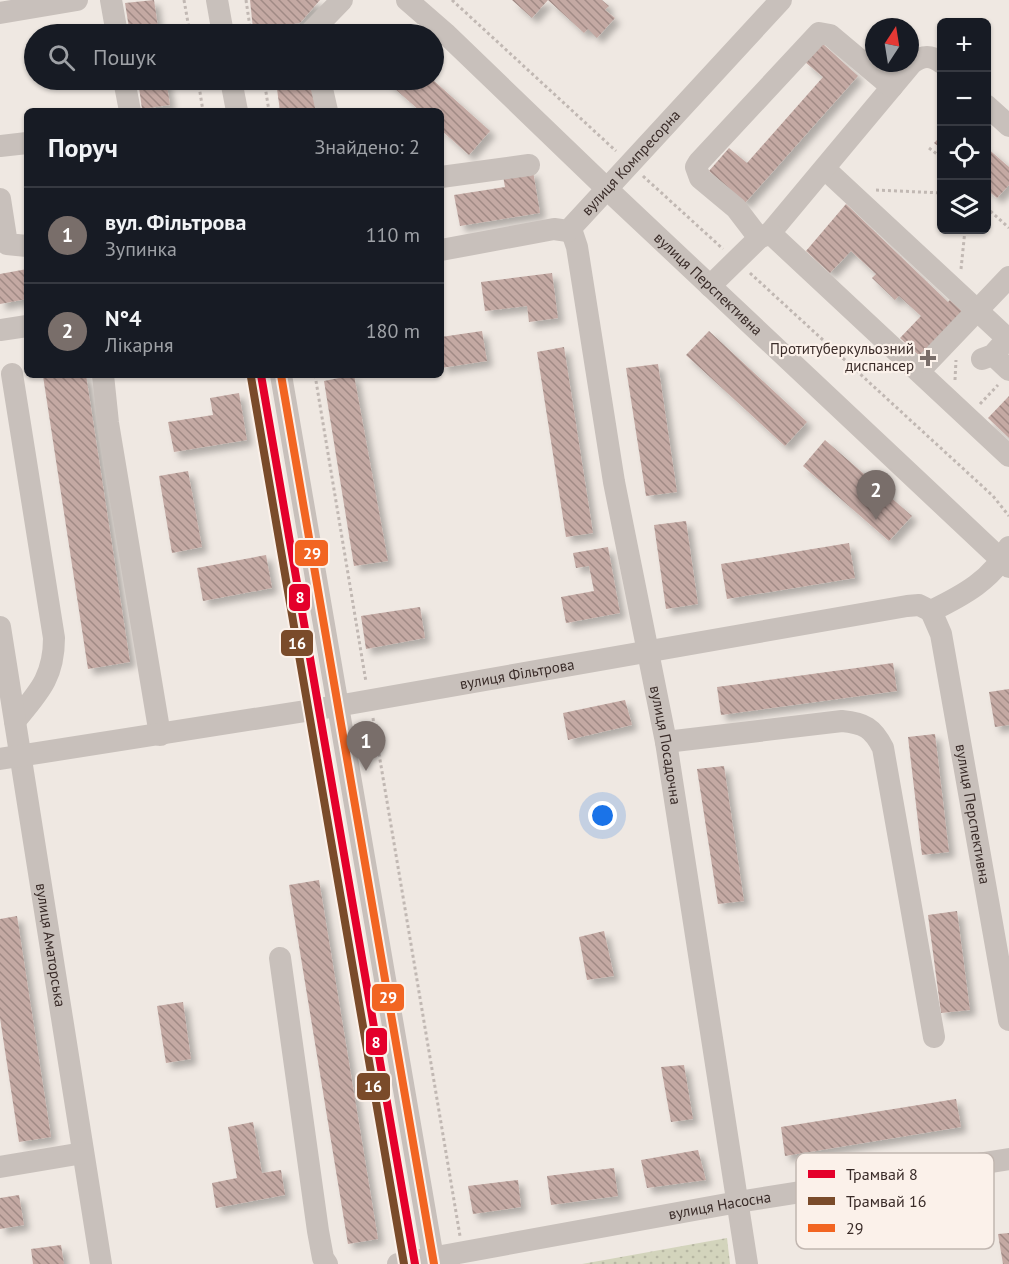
<!DOCTYPE html>
<html lang="uk">
<head>
<meta charset="utf-8">
<style>
	:root { --surface:#171b24; --page:#20242c; --text:#f1f3f6; --muted:#9ea1a6; --line:#363941; --accent:#796e6a }
	body { margin:0; font-family:"PT Sans",sans-serif; background:var(--page); color:var(--text) }
	.controls { position:absolute; right:18px; top:18px; display:grid; overflow:hidden; border-radius:9px; box-shadow:0 2px 4px #0004 }
	.controls button { width:54px; height:54px; display:grid; place-items:center; padding:0; border:0; border-bottom:2px solid var(--line); background:var(--surface); color:var(--text); font:30px sans-serif }
	.compass { position:absolute; left:865px; top:18px; width:54px; height:54px; border-radius:50%; background:var(--surface); box-shadow:0 2px 4px #0004; rotate:12deg }
	.you { position:absolute; left:603px; top:816px; width:21px; height:21px; margin:-15px; border:4px solid #fff; border-radius:50%; background:#1a73e8; box-shadow:0 0 0 9px #1a73e833 }
	.badge { display:grid; place-items:center; width:39px; height:39px; border-radius:50%; background:var(--accent); color:#fff; font-size:20px; font-weight:700 }
	.pin { position:absolute; translate:-50% -50px; filter:drop-shadow(0 2px 3px #0008) }
	.pin::after { content:''; position:absolute; top:32px; width:21px; height:18px; background:inherit; clip-path:polygon(0 0,100% 0,50% 100%) }
	.list { margin:0; padding:0; list-style:none }
	h2 { display:flex; justify-content:space-between; align-items:center; height:78px; margin:0; padding:0 24px; font-size:26px }
	h2 small { font-size:20px; font-weight:400; color:var(--muted) }
	.list li { display:grid; grid-template-columns:39px 1fr auto; gap:18px; align-items:center; box-sizing:border-box; height:96px; padding:0 24px; border-top:2px solid var(--line) }
	.list b { display:block; font-size:22px; white-space:nowrap }
	.list p { margin:0; font-size:20px; white-space:nowrap; color:var(--muted) }
	.list em { font-size:20px; font-style:normal; color:var(--muted) }
	.icon { flex:none; width:33px; height:33px; fill:none; stroke:currentColor; stroke-width:2; stroke-linecap:round; stroke-linejoin:round }
	.map { position:relative; flex:none; width:1009px; height:1264px; overflow:hidden }
	.search { position:absolute; background:var(--surface); box-shadow:0 2px 4px #0004; left:24px; top:24px; width:420px; height:66px; display:flex; align-items:center; gap:15px; box-sizing:border-box; padding:0 21px; border-radius:33px; color:var(--muted); font-size:22px }
	.panel { position:absolute; background:var(--surface); box-shadow:0 2px 4px #0004; left:24px; top:108px; width:420px; height:270px; border-radius:9px }
	.map>svg:first-child { display:block }
	.green { fill:url(#green-dots) }
	.building { fill:url(#building-back-hatch); filter:url(#shadow) }
	.lines { fill:none; stroke-linecap:round; stroke-linejoin:round }
	.path { stroke:#c1b8b3; stroke-width:3; stroke-dasharray:3 3; stroke-linecap:butt }
	.minor { stroke:#c8c0bb; stroke-width:22 }
	.bus-1-casing { stroke:#fbf1ea; stroke-width:12 }
	.bus-1 { stroke:#f26522; stroke-width:8 }
	.tram-1-casing { stroke:#fbf1ea; stroke-width:12 }
	.tram-2-casing { stroke:#fbf1ea; stroke-width:12 }
	.tram-1 { stroke:#e4002b; stroke-width:8 }
	.tram-2 { stroke:#7a4b2a; stroke-width:8 }
	.poi-dot { fill:#796e6a; stroke:#fbf1ea; stroke-width:2 }
	.labels { text-anchor:middle; stroke-width:4.5; stroke-linejoin:round; paint-order:stroke }
	.street-label { font-size:15px; fill:#3a2c29; stroke:#fbf1ea }
	.poi-label { font-size:15px; fill:#3a2c29; stroke:#fbf1ea; text-anchor:end }
	.key { fill:#fbf1ea; stroke:#c1b6b0; stroke-width:1.5 }
	.key-label { font-size:16px; fill:#3a2c29 }
	.line-badge { stroke:#fbf1ea; stroke-width:2 }
	.badge-label { font-size:16px; text-anchor:middle; font-weight:bold; fill:#fff }
</style>
</head>
<body>
<div class="map">
<svg width="1009" height="1264" viewBox="0 0 1009 1264">
	<defs>
		<pattern id="green-dots" width="8" height="8" patternUnits="userSpaceOnUse" patternTransform="scale(1.5)"><rect width="8" height="8" fill="#d3d4bc"/><path d="M2 2h.1M6 6h.1" fill="none" stroke="#b6b6a2" stroke-width="1.8" stroke-linecap="round"/></pattern>
		<pattern id="building-back-hatch" width="6" height="6" patternUnits="userSpaceOnUse" patternTransform="scale(1.5)"><rect width="6" height="6" fill="#c4a9a3"/><path d="M-1 5l2 2M0 0l6 6M5-1l2 2" fill="none" stroke="#a08a85"/></pattern>
		<filter id="shadow"><feDropShadow dx="5.5" dy="5.5" stdDeviation="3" flood-color="#0004"/></filter>
	</defs>
	<rect width="100%" height="100%" fill="#efe8e2"/>
	<path class="green" d="M727,1238l3,26h-148z"/>
	<g class="building">
		<path d="M154,0l5,34h-29l-5,-31z"/>
		<path d="M250,0h70l-20,23 -47,6z"/>
		<path d="M512,0h90l7,6 -4,4 10,8 -18,20 -9,-9 -4,4 -36,-33 -16,18z"/>
		<path d="M373,26l10,8h-18z"/>
		<path d="M822,43l36,33 -113,127 -36,-32 20,-23 18,15 76,-86 -18,-15z"/>
		<path d="M138,80h28l4,25 -28,4z"/>
		<path d="M385,80h48l57,51 -21,24 -28,-25v-19h-21z"/>
		<path d="M311,84l5,27h-36l-3,-22z"/>
		<path d="M942,135v14l-8,-6z"/>
		<path d="M986,147l23,20v18l-12,13 -11,-9z"/>
		<path d="M533,171l7,42 -80,13 -6,-31 51,-8 -2,-11z"/>
		<path d="M846,204l102,98 2,-2 16,15 -42,45 -24,-22 21,-22 -22,-20 -4,4 -23,-22 4,-4 -25,-23 -21,22 -24,-22z"/>
		<path d="M27,269v30l-27,5v-30z"/>
		<path d="M552,273l6,45 -29,4 -2,-16 -42,5 -4,-29z"/>
		<path d="M482,331l5,30 -46,7v-31z"/>
		<path d="M709,331l98,91 -22,24 -99,-91z"/>
		<path d="M564,347l29,186 -27,4 -29,-185z"/>
		<path d="M658,364l19,128 -31,4 -20,-128z"/>
		<path d="M86,375l44,287 -42,7 -45,-293z"/>
		<path d="M354,375l34,186 -34,5 -30,-185z"/>
		<path d="M239,393l8,47 -73,12 -6,-30 45,-7 -3,-17z"/>
		<path d="M1009,396v42l-21,-20z"/>
		<path d="M825,440l87,76 -23,25 -86,-75z"/>
		<path d="M188,471l14,76 -30,6 -13,-77z"/>
		<path d="M686,521l12,83 -32,5 -12,-84z"/>
		<path d="M849,543l6,35 -128,21 -6,-35z"/>
		<path d="M608,547l12,66 -54,10 -5,-26 33,-6 -5,-25 -13,2 -3,-15z"/>
		<path d="M266,555l6,33 -69,13 -6,-33z"/>
		<path d="M420,607l5,31 -59,11 -5,-33z"/>
		<path d="M893,663l4,28 -176,24 -4,-28z"/>
		<path d="M1009,689v36l-14,2 -6,-35z"/>
		<path d="M625,700l7,25 -64,15 -5,-27z"/>
		<path d="M935,734l14,118 -27,3 -14,-118z"/>
		<path d="M724,766l20,135 -26,3 -21,-135z"/>
		<path d="M319,880l59,359 -30,5 -59,-359z"/>
		<path d="M957,911l13,99 -29,3 -13,-98z"/>
		<path d="M17,916l34,221 -32,5 -19,-124v-99z"/>
		<path d="M604,931l10,45 -27,4 -8,-43z"/>
		<path d="M183,1002l8,57 -25,4 -9,-57z"/>
		<path d="M684,1065l9,54 -22,3 -10,-55z"/>
		<path d="M956,1099l5,28 -176,29 -4,-29z"/>
		<path d="M253,1122l9,51 19,-3 4,25 -69,13 -4,-25 25,-5 -9,-51z"/>
		<path d="M698,1150l8,30 -59,8 -6,-28z"/>
		<path d="M614,1168l4,28 -67,9 -4,-29z"/>
		<path d="M518,1180l3,27 -48,7 -5,-28z"/>
		<path d="M19,1195l5,30 -24,4v-31z"/>
		<path d="M1009,1233v31h-6l-5,-30z"/>
		<path d="M61,1245l3,19h-31l-2,-15z"/>
	</g>
	<g class="lines">
		<g class="path">
			<path d="M184,0l6,34"/>
			<path d="M246,0l5,34"/>
			<path d="M452,0l164,151"/>
			<path d="M198,80l5,31"/>
			<path d="M264,80l5,31"/>
			<path d="M929,148l13,10"/>
			<path d="M643,176l80,73"/>
			<path d="M876,190l66,3"/>
			<path d="M986,207l23,21"/>
			<path d="M961,269l4,-39"/>
			<path d="M750,273l243,223 16,20"/>
			<path d="M250,375l57,317"/>
			<path d="M315,375l51,307"/>
			<path d="M955,380l1,-20"/>
			<path d="M980,404l18,-19"/>
			<path d="M373,718l87,518"/>
			<path d="M313,728l90,516"/>
		</g>
		<g class="minor">
			<path d="M111,0l6,34"/>
			<path d="M217,0l6,34"/>
			<path id="s1" d="M407,0l38,33 162,156 402,378"/>
			<path d="M0,13l77,-13"/>
			<path d="M309,34l33,-34"/>
			<path d="M124,80l6,31"/>
			<path d="M231,80l6,31"/>
			<path d="M320,80l7,31"/>
			<path d="M986,105l23,21"/>
			<path d="M0,146l27,-3"/>
			<path d="M825,169l184,171"/>
			<path d="M441,177l88,-12"/>
			<path d="M0,199l7,45 20,2"/>
			<path id="s2" d="M568,231l5,4 4,12 37,235 52,260 81,522"/>
			<path d="M770,233l142,-170c11,-8 19,-8 30,0"/>
			<path d="M759,238l-23,-30 -36,-30 -4,-11 3,-5 120,-129 11,2 62,52"/>
			<path id="s3" d="M441,250l113,-21 14,2 213,-231"/>
			<path d="M710,286l49,-48 11,-5 239,223"/>
			<path d="M0,330l27,-4"/>
			<path d="M993,355l16,15"/>
			<path d="M982,359l11,-4 14,-16"/>
			<path d="M927,363l82,-86"/>
			<path d="M12,374l42,264c0,39 -15,54 -39,83"/>
			<path d="M103,375l5,48 52,312"/>
			<path d="M281,375l153,889"/>
			<path id="s4" d="M931,611l10,23 68,386"/>
			<path id="s5" d="M0,627l101,637"/>
			<path d="M666,742l176,-21c22,2 31,7 41,27l51,289"/>
			<path id="s6" d="M0,759l337,-53 570,-100 12,-1 12,6c31,-15 63,-32 78,-64"/>
			<path d="M280,958l38,273 5,27 4,6"/>
			<path d="M0,1167l83,-14"/>
			<path id="s7" d="M398,1264l340,-62 271,-43"/>
		</g>
		<defs>
			<path id="bus-1" d="M281,375l153,889"/>
		</defs>
		<use href="#bus-1" class="bus-1-casing"/>
		<use href="#bus-1" class="bus-1"/>
		<defs>
			<path id="tram-1" d="M261,375l154,889"/>
			<path id="tram-2" d="M251,377l153,887"/>
		</defs>
		<use href="#tram-1" class="tram-1-casing"/>
		<use href="#tram-2" class="tram-2-casing"/>
		<use href="#tram-1" class="tram-1"/>
		<use href="#tram-2" class="tram-2"/>
	</g>
	<path class="poi-dot" d="M925 349h6v6h6v6h-6v6h-6v-6h-6v-6h6z"/>
	<g class="labels">
		<g class="street-label">
			<text dy="5" stroke="none"><textPath href="#s3" startOffset="222">вулиця Компресорна</textPath></text>
			<text dy="5" stroke="none"><textPath href="#s1" startOffset="414">вулиця Перспективна</textPath></text>
			<text dy="5" stroke="none"><textPath href="#s6" startOffset="524">вулиця Фільтрова</textPath></text>
			<text dy="5" stroke="none"><textPath href="#s2" startOffset="525">вулиця Посадочна</textPath></text>
			<text dy="5" stroke="none"><textPath href="#s4" startOffset="208">вулиця Перспективна</textPath></text>
			<text dy="5" stroke="none"><textPath href="#s5" startOffset="322">вулиця Аматорська</textPath></text>
			<text dy="5" stroke="none"><textPath href="#s7" startOffset="327">вулиця Насосна</textPath></text>
		</g>
		<g class="poi-label">
			<text x="914" y="354">Протитуберкульозний<tspan x="914" dy="17">диспансер</tspan></text>
		</g>
	</g>
	<rect x="796" y="1153" width="198" height="96" rx="9" class="key"/>
	<rect x="808" y="1170" width="27" height="8" fill="#e4002b"/>
	<rect x="808" y="1197" width="27" height="8" fill="#7a4b2a"/>
	<rect x="808" y="1224" width="27" height="8" fill="#f26522"/>
	<g class="key-label">
		<text x="846" y="1180">Трамвай 8</text>
		<text x="846" y="1207">Трамвай 16</text>
		<text x="846" y="1234">29</text>
	</g>
	<g class="line-badge">
		<rect x="294" y="539" width="35" height="28" rx="6" fill="#f26522"/>
		<rect x="288" y="583" width="23" height="29" rx="6" fill="#e4002b"/>
		<rect x="280" y="629" width="34" height="28" rx="6" fill="#7a4b2a"/>
		<rect x="371" y="983" width="34" height="29" rx="6" fill="#f26522"/>
		<rect x="365" y="1027" width="23" height="29" rx="6" fill="#e4002b"/>
		<rect x="356" y="1072" width="35" height="29" rx="6" fill="#7a4b2a"/>
	</g>
	<g class="badge-label">
		<text x="312" y="559">29</text>
		<text x="300" y="603">8</text>
		<text x="297" y="649">16</text>
		<text x="388" y="1003">29</text>
		<text x="376" y="1048">8</text>
		<text x="373" y="1092">16</text>
	</g>
</svg>
<div class="controls">
<button>+</button>
<button>−</button>
<button><svg class="icon" aria-label="locate" viewBox="0 0 24 24"><circle cx="12" cy="12" r="6"/><path d="M12 2v4M12 18v4M2 12h4M18 12h4"/></svg></button>
<button><svg class="icon" aria-label="layers" viewBox="0 0 24 24"><path d="M12 4l9 5-9 5-9-5zM3 14l9 5 9-5"/></svg></button>
</div>
<svg class="compass" viewBox="-18 -18 36 36"><path d="M0-13l5 13h-10z" fill="#e53935"/><path d="M0 13l5-13h-10z" fill="#9ea1a6"/></svg>
<div class="you"></div>
<div class="pin badge" style="left:366px;top:771px">1</div>
<div class="pin badge" style="left:876px;top:520px">2</div>
<div class="search"><svg class="icon" aria-label="search" viewBox="0 0 24 24"><circle cx="10" cy="10" r="6"/><path d="M15 15l6 6"/></svg>Пошук</div>
<section class="panel">
<h2>Поруч<small>Знайдено: 2</small></h2>
<ul class="list">
<li><span class="badge">1</span><div><b>вул. Фільтрова</b><p>Зупинка</p></div><em>110 m</em></li>
<li><span class="badge">2</span><div><b>N°4</b><p>Лікарня</p></div><em>180 m</em></li>
</ul>
</section>
</div>
</body>
</html>
